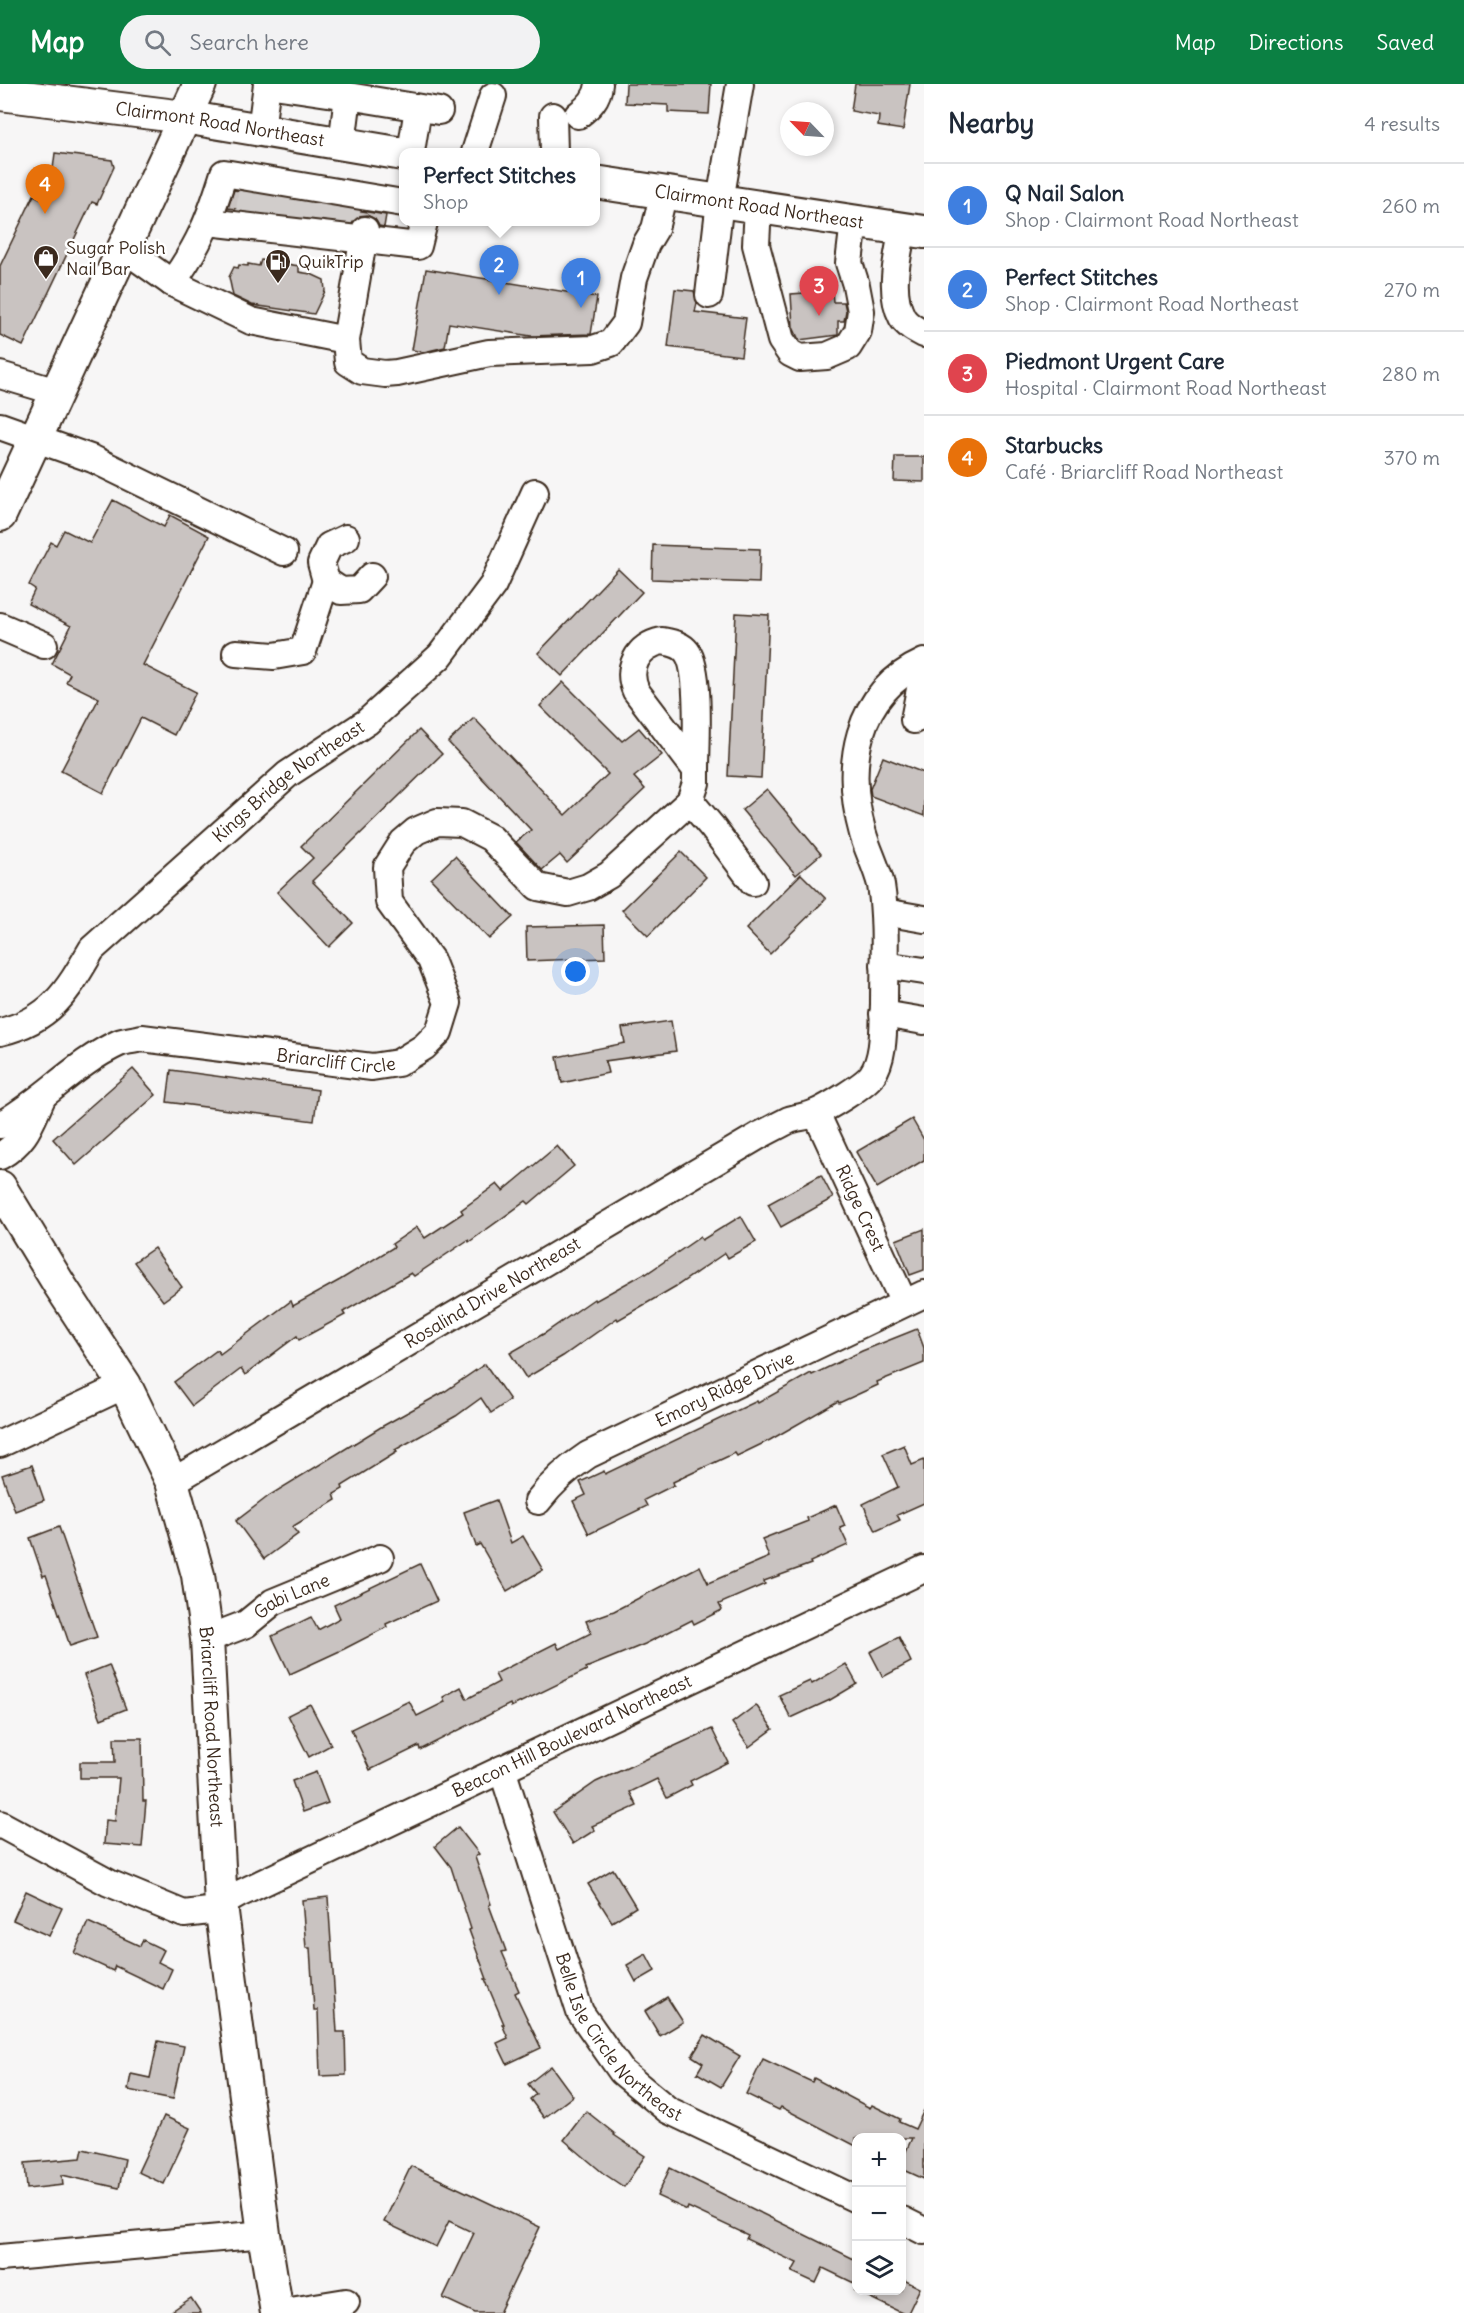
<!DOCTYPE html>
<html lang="en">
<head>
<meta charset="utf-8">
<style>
	:root { --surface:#fff; --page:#f2f2f3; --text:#1f2937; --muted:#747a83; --line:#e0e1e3; --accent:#0b8043 }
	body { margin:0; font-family:Delius,sans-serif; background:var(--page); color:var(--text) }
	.controls { position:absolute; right:18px; bottom:18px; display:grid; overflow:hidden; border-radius:12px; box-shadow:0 3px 9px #0003 }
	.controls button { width:54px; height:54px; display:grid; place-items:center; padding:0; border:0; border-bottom:2px solid var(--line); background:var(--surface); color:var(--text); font:30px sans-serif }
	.compass { position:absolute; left:780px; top:18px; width:54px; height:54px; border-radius:50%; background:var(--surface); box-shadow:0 3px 9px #0003; rotate:295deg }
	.you { position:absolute; left:576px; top:888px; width:21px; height:21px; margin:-15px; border:4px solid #fff; border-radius:50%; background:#1a73e8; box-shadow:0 0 0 9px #1a73e833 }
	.badge { display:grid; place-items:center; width:39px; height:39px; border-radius:50%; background:var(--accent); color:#fff; font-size:20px; font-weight:700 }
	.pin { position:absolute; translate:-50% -50px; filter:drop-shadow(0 2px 3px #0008) }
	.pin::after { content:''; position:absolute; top:32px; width:21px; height:18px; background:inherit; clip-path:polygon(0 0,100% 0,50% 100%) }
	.popup { position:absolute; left:399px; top:64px; width:201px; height:78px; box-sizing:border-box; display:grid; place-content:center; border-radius:12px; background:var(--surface); filter:drop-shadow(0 2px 4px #0005); font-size:20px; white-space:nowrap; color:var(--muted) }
	.popup b { font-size:22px; color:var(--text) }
	.popup::after { content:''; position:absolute; left:50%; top:100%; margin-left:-12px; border:12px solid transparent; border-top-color:var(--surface) }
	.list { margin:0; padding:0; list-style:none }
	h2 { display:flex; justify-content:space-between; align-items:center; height:78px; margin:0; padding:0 24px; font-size:26px }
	h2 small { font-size:20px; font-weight:400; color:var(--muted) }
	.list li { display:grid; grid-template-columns:39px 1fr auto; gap:18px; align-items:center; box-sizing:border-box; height:84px; padding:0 24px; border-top:2px solid var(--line) }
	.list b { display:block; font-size:22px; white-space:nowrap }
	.list p { margin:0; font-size:20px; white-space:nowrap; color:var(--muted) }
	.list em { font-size:20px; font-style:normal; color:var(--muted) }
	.icon { flex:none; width:33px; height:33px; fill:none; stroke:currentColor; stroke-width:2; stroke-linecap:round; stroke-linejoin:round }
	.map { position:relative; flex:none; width:924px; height:2229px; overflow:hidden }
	header { display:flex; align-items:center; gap:36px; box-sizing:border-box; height:84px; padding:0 30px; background:var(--accent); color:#fff }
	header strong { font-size:28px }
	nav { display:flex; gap:33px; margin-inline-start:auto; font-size:21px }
	.search { width:420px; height:54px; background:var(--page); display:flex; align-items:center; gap:15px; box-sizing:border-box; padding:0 21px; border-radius:33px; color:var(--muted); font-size:22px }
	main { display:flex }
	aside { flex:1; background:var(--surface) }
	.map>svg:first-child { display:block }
	.building { fill:#c9c3c1; stroke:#3b2a1e; stroke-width:1.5 }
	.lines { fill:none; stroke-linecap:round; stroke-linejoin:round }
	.minor-tunnel { stroke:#d1cdcb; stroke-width:26; stroke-dasharray:26 13; stroke-linecap:butt }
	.minor-casing { stroke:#3b2a1e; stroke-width:30 }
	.major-casing { stroke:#3b2a1e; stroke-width:36 }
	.minor { stroke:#fff; stroke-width:26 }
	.major { stroke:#fff; stroke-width:32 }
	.labels { text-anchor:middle; stroke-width:5; stroke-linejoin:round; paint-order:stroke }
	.street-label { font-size:18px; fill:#3b2a1e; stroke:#fff }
	.poi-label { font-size:18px; fill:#3b2a1e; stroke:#fff; text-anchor:start }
</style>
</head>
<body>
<header>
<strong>Map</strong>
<div class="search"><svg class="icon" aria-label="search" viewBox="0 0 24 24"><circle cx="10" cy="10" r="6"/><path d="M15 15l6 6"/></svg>Search here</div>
<nav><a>Map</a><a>Directions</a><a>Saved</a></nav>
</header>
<main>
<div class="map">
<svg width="924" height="2229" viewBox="0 0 924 2229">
	<rect width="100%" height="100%" fill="#f7f6f6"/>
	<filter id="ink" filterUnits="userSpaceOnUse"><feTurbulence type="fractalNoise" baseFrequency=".0167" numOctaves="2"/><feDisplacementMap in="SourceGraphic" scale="12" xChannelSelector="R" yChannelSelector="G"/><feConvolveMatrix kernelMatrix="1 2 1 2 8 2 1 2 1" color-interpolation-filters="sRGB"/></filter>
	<g filter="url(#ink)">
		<g class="building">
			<path d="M626,0h85l-2,30 -41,-2v-7l-43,-2z"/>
			<path d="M855,0h55l-7,46 -25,-4 1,-10 -28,-5z"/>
			<path d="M55,69l57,7 2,7 -17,37 -5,-2 -69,144 -23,-11v-69l34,-71 15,7z"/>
			<path d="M234,106l152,25 -2,12 -5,-1 -4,-7 -8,-4 -8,1 -7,7 -124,-15z"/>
			<path d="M261,176l38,6v6l12,2 13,6 1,11 -11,23 -62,-9 -19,-9 -4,-19 5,-10 4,1 1,-3 9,1v-2l11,2z"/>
			<path d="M426,185l171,28 -6,37 -60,2 -82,-13 -4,24 -21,5 -12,-2z"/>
			<path d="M675,205l19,2 3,12 -2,9 51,6 -5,38 -73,-9z"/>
			<path d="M832,207l1,11h11l2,9 -2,10h-6v14l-39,5 -6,-13 -2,-33z"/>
			<path d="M895,373h29v25l-30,-1z"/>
			<path d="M113,416l51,27 6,-12 39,21 -66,129 53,27 -22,43 -33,-17 -38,75 -42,-22 38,-73 -33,-16 4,-8 -18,-10 19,-38 -43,-22 7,-15 -6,-4 22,-43 5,3 8,-15 26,13z"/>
			<path d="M653,461l107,4 -1,34 -107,-4z"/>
			<path d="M618,485l24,23 -80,84 -24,-23z"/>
			<path d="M736,529l33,2 -8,163 -33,-2z"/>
			<path d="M563,598l59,59 17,-13 23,27 -28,22 11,12 -78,74 -7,-8 -18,15 -26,-28 15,-12 -83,-88 26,-24 91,97 43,-41 -68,-68z"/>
			<path d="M419,646l23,24 -130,127 41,42 -24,24 -52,-55 36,-34 -12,-12z"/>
			<path d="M883,673l41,16v43l-53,-20 -1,-7z"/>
			<path d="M767,705l54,65 -25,21 -54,-65z"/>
			<path d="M681,768l25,25 -58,59 -26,-26z"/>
			<path d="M455,772l58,61 -24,22 -58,-60z"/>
			<path d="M801,790l25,25 -56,55 -24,-25z"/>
			<path d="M604,841l1,33 -78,3 -1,-34z"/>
			<path d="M671,937l5,30 -71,10 3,12 -46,10 -5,-26 68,-14 -3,-15z"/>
			<path d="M133,985l23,26 -80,70 -23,-26z"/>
			<path d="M171,986l147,20 -4,31 -147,-19z"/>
			<path d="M912,1035l12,21v20l-47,28 -21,-36z"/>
			<path d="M557,1062l17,20 -45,38 -3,-3 -57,41 -1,-2 -54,36 -3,-3 -68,39 2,3 -46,25 -2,-4 -52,39 -4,-6 -49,37 -18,-24 43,-32 3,4 71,-53 2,5 47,-26 54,-33 -2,-3 25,-17 8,11 38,-25 -2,-3 36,-26 6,7z"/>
			<path d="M821,1091l12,23 -52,29 -13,-23z"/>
			<path d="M741,1132l15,26 -28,16 -3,-5 -47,32 -60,35 -1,-2 -54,38 -37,22 -16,-25 35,-20 49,-34 1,2 50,-28 1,1 54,-37 2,3z"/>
			<path d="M924,1145v41l-14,5 -14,-35z"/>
			<path d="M154,1164l28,39 -19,14 -29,-39z"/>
			<path d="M917,1245l7,19v15l-47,19 1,3 -39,18 -1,-2 -68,39 -33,16 -2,-3 -62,29 1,3 -30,15 3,6 -58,28 -16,-33 13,-6 -6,-13 24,-11 1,3 152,-73 1,2 53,-30 1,2 50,-24z"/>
			<path d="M485,1280l25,36 -19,13 -10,-15 -25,18 -61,34 2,2 -55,34 1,3 -9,5 2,6 -44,27 6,7 -34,25 -28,-38 34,-26 111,-68 63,-35z"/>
			<path d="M904,1361l8,20 12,-5v43l-27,12 3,5 -24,11 -13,-27 35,-17 -15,-33z"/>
			<path d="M32,1381l12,35 -29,11 -13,-36z"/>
			<path d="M496,1416l15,43 12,-7 20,34 -36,21 -27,-47 -4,2 -12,-34z"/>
			<path d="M836,1421l9,21 -5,2 8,17 -38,17 1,2 -47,17 1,3 -46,20 3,6 -28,14 -2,-4 -47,24 -59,24 1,2 -76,37 -1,-3 -90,46 -1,-4 -49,24 -19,-41 58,-28 8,15 28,-14 -2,-5 18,-10 6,12 32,-17 -4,-8 61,-31 3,6 32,-16 -5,-12 28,-10 86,-45 8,17 61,-26 -7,-18 46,-18 -1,-3z"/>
			<path d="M59,1443l38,110 -27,9 -24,-71 -3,1 -13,-38z"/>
			<path d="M420,1480l17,37 -51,23 1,3 -43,22 -54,25 -18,-38 39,-19 7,13 22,-12 -6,-13z"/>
			<path d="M899,1553l12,25 -28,15 -13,-25z"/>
			<path d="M846,1580l11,20 -27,16 -39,18 -12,-23 31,-14 2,3z"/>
			<path d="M109,1581l17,44 -25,10 -17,-44z"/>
			<path d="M310,1620l21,41 -22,12 -21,-42z"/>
			<path d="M756,1621l17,24 -24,18 -17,-24z"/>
			<path d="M712,1645l16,33 -38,19 2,4 -25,13 -10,-19 -27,13 7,14 -45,20 3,4 -22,14 -20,-32 43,-30z"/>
			<path d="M114,1654h28l1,63h3l-4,46 -38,-3 2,-24 9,1 4,-43h-39v-16h35z"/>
			<path d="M316,1688l12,31 -25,9 -11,-31z"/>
			<path d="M458,1743l21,27 -4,3 16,47 -2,1 17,46 -4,1 17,39 -4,2 26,55 -34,16 -10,-21 11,-5 -6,-14h2l-19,-45h2l-18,-49 2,-1 -20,-62 -16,-21z"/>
			<path d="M613,1785l23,38 -24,15 -24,-38z"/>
			<path d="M26,1807l36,17 -13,28 -36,-16z"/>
			<path d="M328,1813l9,135h8l1,43 -26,1 -2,-66h-4l-4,-62h-4l-4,-48z"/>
			<path d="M88,1838l52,24 3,-6 21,10 -6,12 14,7 -9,20 -48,-23 -2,5 -39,-18z"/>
			<path d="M646,1870l9,17 -19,11 -9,-17z"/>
			<path d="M667,1913l16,25 -23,14 -15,-25z"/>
			<path d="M705,1951l35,21 -19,31 -24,-14 6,-10 -11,-7z"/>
			<path d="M158,1957l26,5 -11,53 -45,-9 3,-16 19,4z"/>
			<path d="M763,1975l49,23 2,-4 56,30 2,-3 28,14 -1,3 16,7 9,-19v69l-22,-10v-9l10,-22h-56v8l-75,-39 -2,3 -33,-16z"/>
			<path d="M551,1982l22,30 -29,22 -14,-19 6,-5 -8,-10z"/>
			<path d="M586,2027l29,23 -1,1 31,21 -21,31 -21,-14 -39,-33z"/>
			<path d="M164,2032l26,12 -26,56 -26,-12z"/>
			<path d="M83,2065l42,10 -6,29 -57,-13 1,10 -36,4 -2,-26 56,-5z"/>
			<path d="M411,2082l129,61 -41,86h-24l-32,-15 31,-65 -25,-12 -13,26 -52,-25z"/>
			<path d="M670,2084l186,92v24l-33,-16 -7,15 -24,-11 5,-9 -51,-24 2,-4 -60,-28 -1,3 -30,-14z"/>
			<path d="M902,2195l18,9 -12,25h-6l-48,-23h48z"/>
			<path d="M191,2214l10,15h-32z"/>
		</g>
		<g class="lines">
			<g class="minor-tunnel">
				<path d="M249,128l3,-24"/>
				<path d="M267,131l4,-24"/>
				<path d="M287,134l4,-24"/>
				<path d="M306,137l4,-24"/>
				<path d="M326,140l4,-24"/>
				<path d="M344,143l4,-24"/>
			</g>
			<defs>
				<g id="minor">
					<path d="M578,31c11,-8 20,-17 21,-31"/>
					<path d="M553,32l1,36"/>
					<path d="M261,46l6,-46 81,12"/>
					<path d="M342,60l6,-48 91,15"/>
					<path d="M411,68l7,-44"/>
					<path d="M475,68l18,-56"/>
					<path d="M758,122l-2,39 25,95 9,13 10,5 27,-2 21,-9 10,-16 3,-20 -5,-26 -7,-22 5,-42"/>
					<path d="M208,138l210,24 6,-24"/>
					<path d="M903,144c-5,27 -15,62 -1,89 4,8 14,13 22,17"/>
					<path d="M365,146l-19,110 2,22 14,9 23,3 12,-1 92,-20 104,-4 18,-6 15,-20 8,-45 12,-34 9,-15 9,-37"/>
					<path d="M123,164l49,35 79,38 95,19"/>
					<path d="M172,199c28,-39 38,-65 52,-110l179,30"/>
					<path d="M709,211l11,-94 20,-117"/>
					<path d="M0,291l57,17"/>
					<path d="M0,342l93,33 191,93"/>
					<path d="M346,454l-17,8 -8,17 5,18 15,10 18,-1 13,-14"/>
					<path d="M0,542l44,19"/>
					<path d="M662,557c10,2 19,3 25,11 14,19 9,93 9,118l-60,-79c-10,-22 1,-45 26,-50z"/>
					<path d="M236,569l38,3 29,-5 23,-70"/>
					<path d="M914,636l6,-31 4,-8"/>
					<path d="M690,717l22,26 41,55"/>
					<path d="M884,828l40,7"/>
					<path d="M884,881l40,6"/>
					<path d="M883,930l41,7"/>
					<path id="s1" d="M0,948c51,-12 67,-40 92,-83l196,-175 79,-52 73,-66 53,-71 42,-93"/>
					<path id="s2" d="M816,1029l88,190"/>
					<path id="s3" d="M0,1041c42,-23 75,-62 119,-82 7,-3 16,-3 23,-5l230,29 26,-4 26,-16 15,-15 9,-29 -17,-43 -42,-58 -2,-35 16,-25 13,-11 21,-9 25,1 29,15 47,49 30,6 20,-6 21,-12 81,-74 6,-18v-13"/>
					<path d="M0,1072c26,-15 30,-32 42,-58"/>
					<path d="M0,1360l125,-59"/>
					<path id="s4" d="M172,1398l588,-347c10,-5 19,-10 29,-15 8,-3 18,-3 26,-7 12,-5 50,-28 57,-38 13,-18 11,-50 12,-71 0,-39 3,-80 -3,-119 -4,-17 -13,-34 -18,-51 -19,-68 -8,-141 61,-172"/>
					<path id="s5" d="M538,1417c14,-18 30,-33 50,-46l336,-161"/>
					<path id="s6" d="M207,1555l39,-15 27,-22 107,-44"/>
					<path id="s7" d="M502,1685l78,243 42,60 46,38 188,89"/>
					<path id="s8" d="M0,1740l109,59 75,31 25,-3 30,-17 685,-325"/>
					<path d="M902,2136l22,11"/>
					<path d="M0,2174l264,-24"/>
					<path d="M278,2229l68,-11"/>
				</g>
				<g id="major">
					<path id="s9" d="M0,10l184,23 219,37"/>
					<path id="s10" d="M595,98l329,50"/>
					<path d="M0,431l200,-431"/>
					<path id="s11" d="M0,1103l59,97 66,101 47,97 26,93 9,64 14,266 43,329 13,79"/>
				</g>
			</defs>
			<use href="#minor" class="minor-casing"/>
			<use href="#major" class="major-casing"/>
			<use href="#minor" class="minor"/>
			<use href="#major" class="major"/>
		</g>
	</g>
	<defs>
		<symbol id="shop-pin" viewBox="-11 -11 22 30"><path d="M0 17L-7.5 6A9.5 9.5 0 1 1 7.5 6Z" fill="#3b2a1e" stroke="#fff"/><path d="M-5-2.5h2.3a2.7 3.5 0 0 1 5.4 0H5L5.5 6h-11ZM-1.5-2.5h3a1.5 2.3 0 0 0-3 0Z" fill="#fff"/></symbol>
		<symbol id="fuel-pin" viewBox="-11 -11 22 30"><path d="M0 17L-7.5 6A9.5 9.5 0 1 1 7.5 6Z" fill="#3b2a1e" stroke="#fff"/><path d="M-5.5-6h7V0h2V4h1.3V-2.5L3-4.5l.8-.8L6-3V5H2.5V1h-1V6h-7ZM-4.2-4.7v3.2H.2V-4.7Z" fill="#fff"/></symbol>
	</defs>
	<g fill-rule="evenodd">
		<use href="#shop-pin" x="31" y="159" width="30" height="40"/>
		<use href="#fuel-pin" x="263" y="163" width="30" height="40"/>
	</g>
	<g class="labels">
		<g class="street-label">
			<text dy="6" stroke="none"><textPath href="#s9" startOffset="222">Clairmont Road Northeast</textPath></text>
			<text dy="6" stroke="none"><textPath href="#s10" startOffset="166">Clairmont Road Northeast</textPath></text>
			<text dy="6" stroke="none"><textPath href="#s1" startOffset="387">Kings Bridge Northeast</textPath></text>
			<text dy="6" stroke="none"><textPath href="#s3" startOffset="364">Briarcliff Circle</textPath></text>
			<text dy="6" stroke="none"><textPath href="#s2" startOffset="105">Ridge Crest</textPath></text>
			<text dy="6" stroke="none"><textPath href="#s4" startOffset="372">Rosalind Drive Northeast</textPath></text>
			<text dy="6" stroke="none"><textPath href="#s5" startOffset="220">Emory Ridge Drive</textPath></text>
			<text dy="6" stroke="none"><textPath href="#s6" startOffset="96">Gabi Lane</textPath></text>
			<text dy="6" stroke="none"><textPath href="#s11" startOffset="591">Briarcliff Road Northeast</textPath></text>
			<text dy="6" stroke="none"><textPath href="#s8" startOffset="633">Beacon Hill Boulevard Northeast</textPath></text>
			<text dy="6" stroke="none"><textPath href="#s7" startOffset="298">Belle Isle Circle Northeast</textPath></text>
		</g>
		<g class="poi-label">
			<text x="66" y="170">Sugar Polish<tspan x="66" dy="21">Nail Bar</tspan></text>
			<text x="298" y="184">QuikTrip</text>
		</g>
	</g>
</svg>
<div class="controls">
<button>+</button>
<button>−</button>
<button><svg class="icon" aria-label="layers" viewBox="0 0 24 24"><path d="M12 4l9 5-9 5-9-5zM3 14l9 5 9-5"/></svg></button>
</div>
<svg class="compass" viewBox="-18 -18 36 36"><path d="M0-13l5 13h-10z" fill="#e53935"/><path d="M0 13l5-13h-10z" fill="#747a83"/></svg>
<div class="you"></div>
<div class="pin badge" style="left:581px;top:224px;background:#3f7fe0">1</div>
<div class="pin badge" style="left:499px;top:211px;background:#3f7fe0">2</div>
<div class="popup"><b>Perfect Stitches</b>Shop</div>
<div class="pin badge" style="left:819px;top:232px;background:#e0444e">3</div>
<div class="pin badge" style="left:45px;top:130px;background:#e8710a">4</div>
</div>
<aside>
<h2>Nearby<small>4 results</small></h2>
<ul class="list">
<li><span class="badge" style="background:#3f7fe0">1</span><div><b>Q Nail Salon</b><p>Shop · Clairmont Road Northeast</p></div><em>260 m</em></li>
<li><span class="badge" style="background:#3f7fe0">2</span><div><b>Perfect Stitches</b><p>Shop · Clairmont Road Northeast</p></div><em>270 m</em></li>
<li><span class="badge" style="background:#e0444e">3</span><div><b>Piedmont Urgent Care</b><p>Hospital · Clairmont Road Northeast</p></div><em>280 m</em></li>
<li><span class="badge" style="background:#e8710a">4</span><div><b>Starbucks</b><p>Café · Briarcliff Road Northeast</p></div><em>370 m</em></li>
</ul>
</aside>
</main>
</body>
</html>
